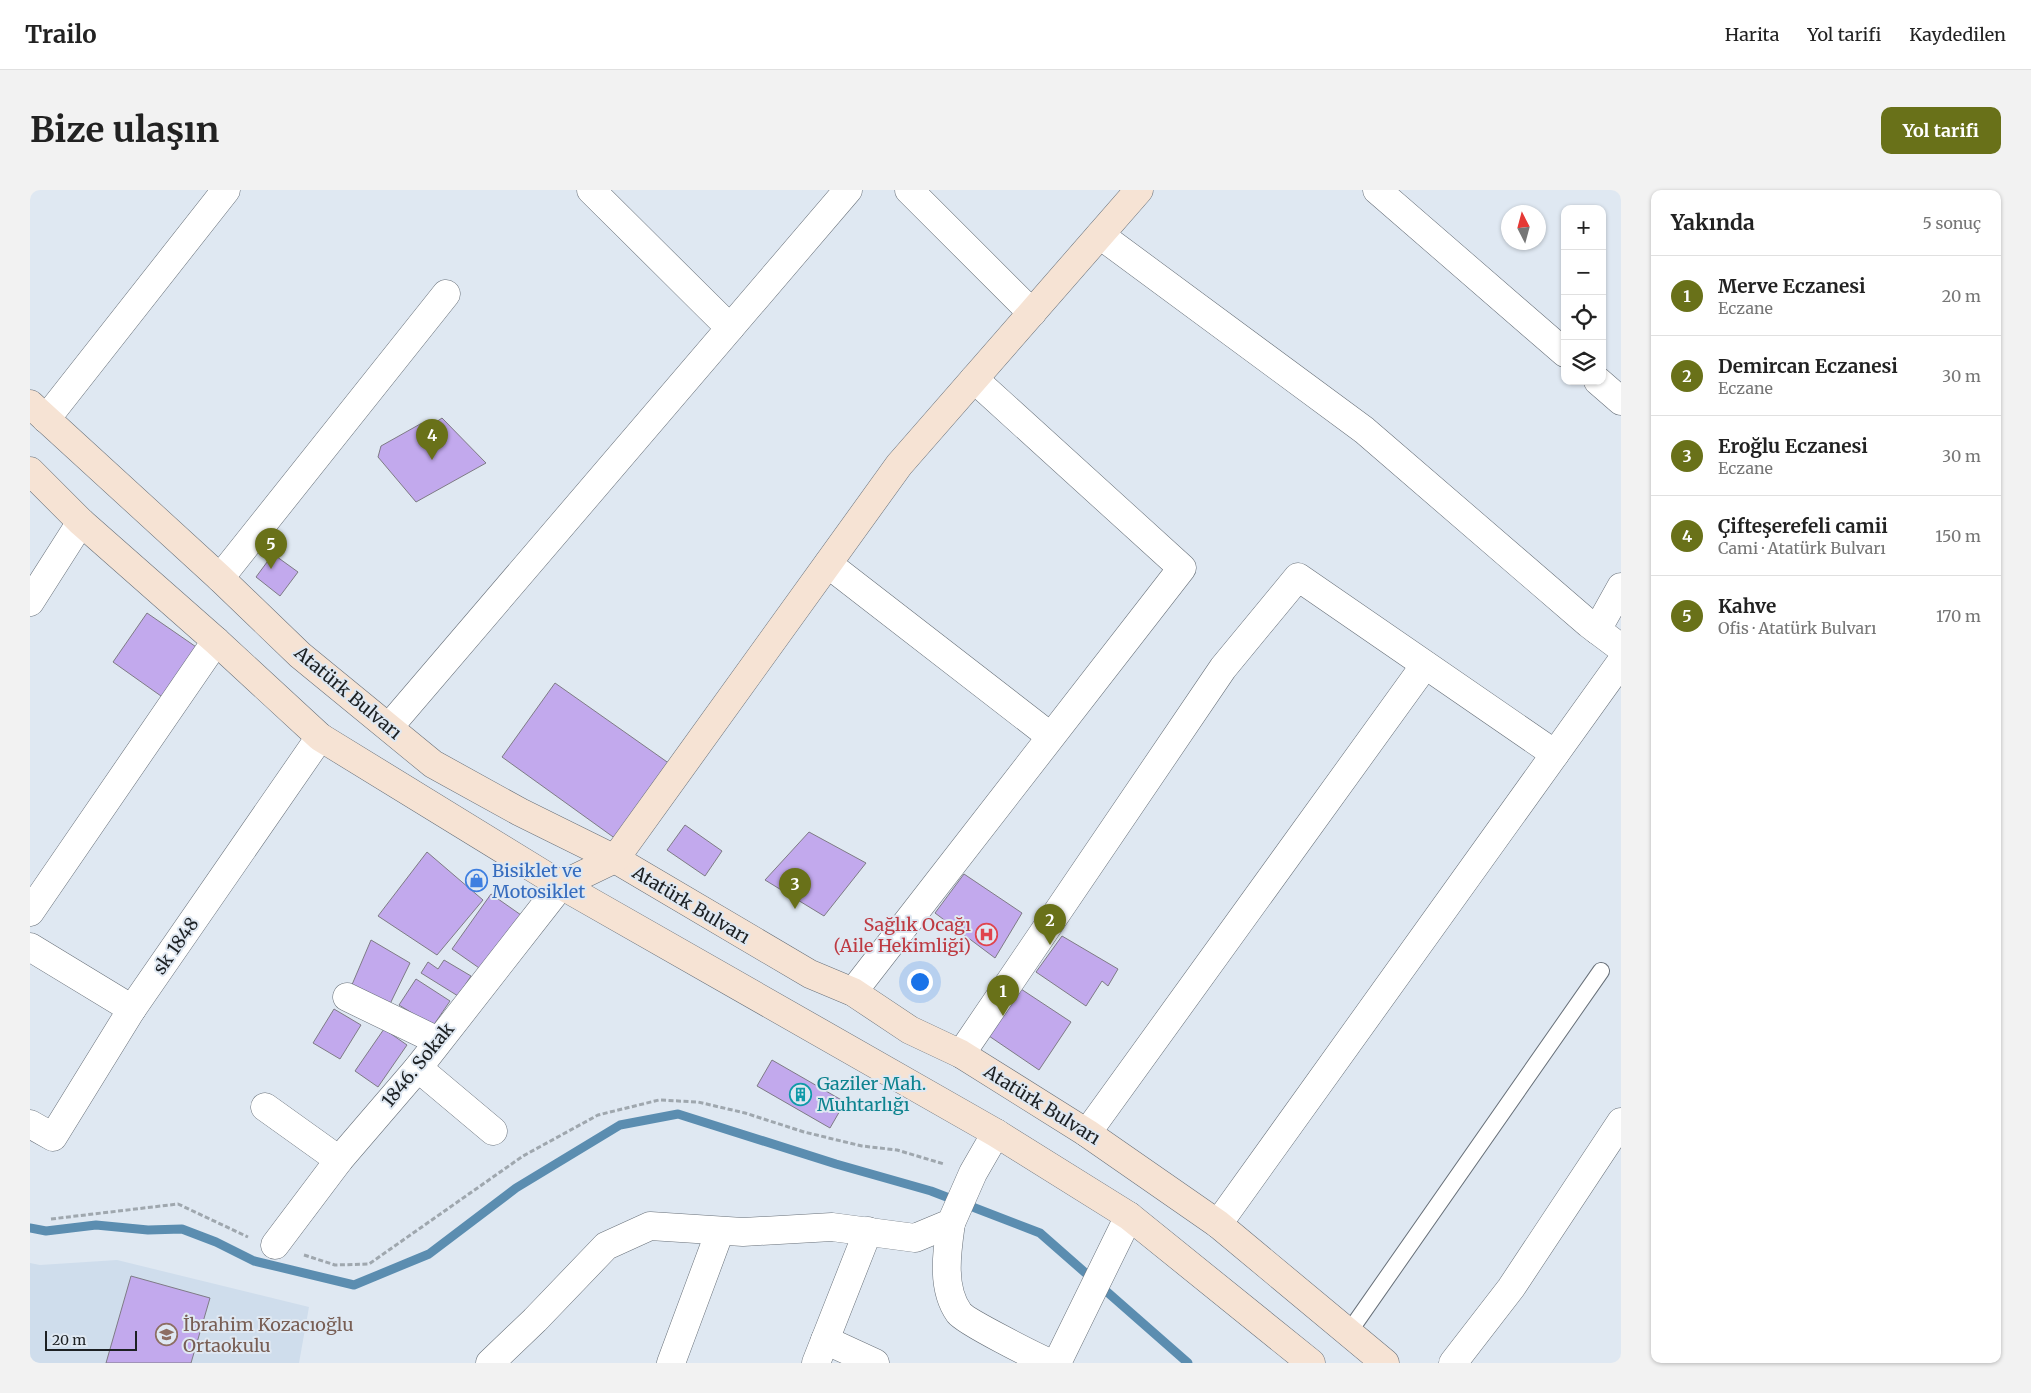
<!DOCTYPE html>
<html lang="tr">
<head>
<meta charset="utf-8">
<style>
	:root { --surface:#fff; --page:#f2f2f2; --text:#222; --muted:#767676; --line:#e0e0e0; --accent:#697119 }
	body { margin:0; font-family:Merriweather,serif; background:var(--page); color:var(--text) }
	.controls { position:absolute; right:15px; top:15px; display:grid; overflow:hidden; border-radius:10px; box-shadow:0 1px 4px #0004 }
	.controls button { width:45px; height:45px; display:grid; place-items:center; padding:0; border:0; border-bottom:1px solid var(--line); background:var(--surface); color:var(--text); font:25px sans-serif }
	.compass { position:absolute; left:1471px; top:15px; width:45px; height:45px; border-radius:50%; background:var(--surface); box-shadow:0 1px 4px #0004; rotate:354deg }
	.scale { position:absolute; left:15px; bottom:12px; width:92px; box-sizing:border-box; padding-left:5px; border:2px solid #1c2023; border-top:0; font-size:14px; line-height:18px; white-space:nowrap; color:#1c2023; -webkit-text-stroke:4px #dfe8f2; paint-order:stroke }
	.you { position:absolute; left:889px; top:791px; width:18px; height:18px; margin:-12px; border:4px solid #fff; border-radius:50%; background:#1a73e8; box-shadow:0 0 0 8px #1a73e833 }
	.badge { display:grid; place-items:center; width:32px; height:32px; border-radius:50%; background:var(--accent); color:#fff; font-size:16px; font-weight:700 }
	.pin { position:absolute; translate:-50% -41px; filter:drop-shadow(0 1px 2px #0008) }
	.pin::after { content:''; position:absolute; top:26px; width:18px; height:15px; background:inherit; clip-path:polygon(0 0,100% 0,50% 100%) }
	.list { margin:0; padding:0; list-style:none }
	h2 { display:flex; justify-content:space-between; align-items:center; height:65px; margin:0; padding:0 20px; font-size:21px }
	h2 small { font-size:16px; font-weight:400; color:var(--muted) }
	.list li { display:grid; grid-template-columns:32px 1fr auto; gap:15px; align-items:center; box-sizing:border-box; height:80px; padding:0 20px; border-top:1px solid var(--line) }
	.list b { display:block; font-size:19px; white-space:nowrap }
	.list p { margin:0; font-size:16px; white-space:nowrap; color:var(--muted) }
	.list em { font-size:16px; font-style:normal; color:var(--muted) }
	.icon { flex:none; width:28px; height:28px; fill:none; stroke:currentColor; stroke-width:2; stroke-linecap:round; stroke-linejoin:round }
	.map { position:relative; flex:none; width:1591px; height:1173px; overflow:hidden; border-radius:10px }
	header { display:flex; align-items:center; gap:30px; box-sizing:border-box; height:70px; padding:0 25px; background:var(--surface); border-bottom:1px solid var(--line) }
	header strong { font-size:24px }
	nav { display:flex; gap:28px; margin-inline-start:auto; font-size:18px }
	.intro { display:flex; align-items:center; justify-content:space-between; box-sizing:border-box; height:120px; padding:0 30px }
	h1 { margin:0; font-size:35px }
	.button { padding:12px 22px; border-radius:10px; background:var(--accent); color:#fff; font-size:18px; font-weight:700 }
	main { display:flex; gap:30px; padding:0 30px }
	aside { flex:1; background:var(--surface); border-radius:10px; box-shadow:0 1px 4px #0004 }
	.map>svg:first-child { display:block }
	.built { fill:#cfddec }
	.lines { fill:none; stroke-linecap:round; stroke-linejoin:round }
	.stream { stroke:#5b8db0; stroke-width:9 }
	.building { fill:#c2a9ed; stroke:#7e7b85 }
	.lane-casing { stroke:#687079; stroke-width:18 }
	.street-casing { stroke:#687079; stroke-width:29 }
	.secondary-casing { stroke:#687079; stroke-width:29 }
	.path { stroke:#9fa7ae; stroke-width:3; stroke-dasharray:5 2.5; stroke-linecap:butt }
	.lane { stroke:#fff; stroke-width:16 }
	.street { stroke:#fff; stroke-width:28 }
	.secondary { stroke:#f6e3d4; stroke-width:28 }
	.labels { text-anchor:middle; stroke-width:4; stroke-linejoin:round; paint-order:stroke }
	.street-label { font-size:18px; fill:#1c2023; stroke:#dfe8f2 }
	.shop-label { font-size:18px; fill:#366cbe; stroke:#dfe8f2; text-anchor:start }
	.health-label { font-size:18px; fill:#be3a42; stroke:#dfe8f2; text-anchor:end }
	.culture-label { font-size:18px; fill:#0d838f; stroke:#dfe8f2; text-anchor:start }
	.education-label { font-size:18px; fill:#785e54; stroke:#dfe8f2; text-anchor:start }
</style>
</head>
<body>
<header>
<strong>Trailo</strong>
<nav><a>Harita</a><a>Yol tarifi</a><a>Kaydedilen</a></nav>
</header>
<div class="intro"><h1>Bize ulaşın</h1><a class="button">Yol tarifi</a></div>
<main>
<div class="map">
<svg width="1591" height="1173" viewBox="0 0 1591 1173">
	<rect width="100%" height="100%" fill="#dfe8f2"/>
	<path class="built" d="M87,1070l192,47 -10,56h-269v-100l10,2z"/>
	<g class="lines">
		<path class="stream" d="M0,1038l16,3 50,-6 52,5 34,-1 34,13 38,19 100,24 75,-31 87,-66 104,-63 58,-11 158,50 95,27 109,42 148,130"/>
	</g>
	<g class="building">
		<path d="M412,228l44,45 -70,39 -38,-45 3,-11 41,-23 4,6z"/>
		<path d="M243,364l25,18 -18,24 -24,-19z"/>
		<path d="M117,423l55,38 -34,50 -55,-39z"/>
		<path d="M525,493l115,81 -54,75 -114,-82z"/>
		<path d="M655,635l37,26 -17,25 -38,-26z"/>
		<path d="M779,642l57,31 -42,53 -59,-36z"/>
		<path d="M397,662l56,48 -46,55 -59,-39z"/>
		<path d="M934,684l58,39 -27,45 -60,-45z"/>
		<path d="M461,704l30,21 -39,55 -30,-21z"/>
		<path d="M1032,746l56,33 -10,17 -6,-5 -16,25 -50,-34z"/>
		<path d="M341,750l39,23 -21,43 -38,-19z"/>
		<path d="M414,770l27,16 -13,20 -37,-23 7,-11 10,7z"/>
		<path d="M386,789l34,22 -17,25 -34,-21z"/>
		<path d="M991,799l50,33 -32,48 -50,-34z"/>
		<path d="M304,819l27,16 -21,34 -27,-16z"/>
		<path d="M354,839l23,16 -29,42 -23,-16z"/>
		<path d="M742,870l73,42 -15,26 -73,-42z"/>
		<path d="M101,1086l79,22 -19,65h-85z"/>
	</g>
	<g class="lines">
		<defs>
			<path id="lane" d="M1319,1142l252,-361"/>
			<g id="street">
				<path d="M561,0l139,138"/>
				<path d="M879,0l123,123"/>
				<path d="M1347,0l188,163"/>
				<path d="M1070,45l264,195 225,194 32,24"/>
				<path d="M1568,191l23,20"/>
				<path d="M16,229l180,-229"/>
				<path d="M798,374l222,172"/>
				<path d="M190,388l226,-284"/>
				<path d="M0,412l51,-80"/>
				<path d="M1567,440l24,-43"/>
				<path d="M359,537l459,-537"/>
				<path d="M0,722l186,-271"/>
				<path d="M0,757l102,62"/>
				<path d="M823,802l329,-424 -208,-189"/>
				<path d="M317,807l91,44"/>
				<path d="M931,864l262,-386 75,-91 257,177"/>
				<path d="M388,878l75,63"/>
				<path d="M235,917l74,53"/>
				<path d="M0,934l23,13 79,-128 188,-272"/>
				<path d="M1057,943l338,-468"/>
				<path d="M921,1033c-4,28 -10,65 8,90 7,9 77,44 91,50"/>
				<path d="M1188,1034l403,-562"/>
				<path d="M245,1055l64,-85 79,-92 143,-183"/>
				<path d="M795,1150l50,23"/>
				<path d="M460,1173l45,-43 71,-74 44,-20 93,6 89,-5 83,11 36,-15 22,-50 23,-40"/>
				<path d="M641,1173l49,-132"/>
				<path d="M786,1173l52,-132"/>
				<path d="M1027,1173l72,-147"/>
				<path d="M1423,1173l58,-75 110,-166"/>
			</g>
			<g id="secondary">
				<path d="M0,214l190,174 80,77 133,109 87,48 95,47 195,115 43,18 57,38 51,24 126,79 131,91 167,139"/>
				<path d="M0,281l51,51 135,119 104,96 241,148 435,248 133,83 182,147"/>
				<path d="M531,695l54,-26 284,-394 240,-275"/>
			</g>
		</defs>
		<use href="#lane" class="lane-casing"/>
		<use href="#street" class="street-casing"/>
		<use href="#secondary" class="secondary-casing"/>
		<g class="path">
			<path d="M21,1029l127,-15 70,33"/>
			<path d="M274,1065l31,10 34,-1 154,-108 75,-41 61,-15 39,2 47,11 59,19 58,14 35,4 47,14"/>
		</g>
		<use href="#lane" class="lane"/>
		<use href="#street" class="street"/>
		<use href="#secondary" class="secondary"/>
	</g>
	<defs>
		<symbol id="shop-ring" viewBox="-11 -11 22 22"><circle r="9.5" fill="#dfe8f2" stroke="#3f7fe0" stroke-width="1.5"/><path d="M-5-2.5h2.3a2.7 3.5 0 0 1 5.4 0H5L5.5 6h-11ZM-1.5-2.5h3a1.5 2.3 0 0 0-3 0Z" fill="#3f7fe0"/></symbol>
		<symbol id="hospital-ring" viewBox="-11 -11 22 22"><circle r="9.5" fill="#dfe8f2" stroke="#e0444e" stroke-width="1.5"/><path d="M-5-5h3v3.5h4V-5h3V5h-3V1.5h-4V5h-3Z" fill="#e0444e"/></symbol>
		<symbol id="building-ring" viewBox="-11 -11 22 22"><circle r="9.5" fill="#dfe8f2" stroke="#0f9aa8" stroke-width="1.5"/><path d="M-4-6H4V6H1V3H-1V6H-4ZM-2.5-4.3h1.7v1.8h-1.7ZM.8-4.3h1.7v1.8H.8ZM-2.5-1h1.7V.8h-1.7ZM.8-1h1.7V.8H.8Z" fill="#0f9aa8"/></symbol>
		<symbol id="school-ring" viewBox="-11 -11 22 22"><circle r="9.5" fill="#dfe8f2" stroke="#8d6e63" stroke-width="1.5"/><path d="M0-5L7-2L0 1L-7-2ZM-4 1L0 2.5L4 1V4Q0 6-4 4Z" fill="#8d6e63"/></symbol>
	</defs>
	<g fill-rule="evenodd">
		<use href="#shop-ring" x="434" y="678" width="25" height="25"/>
		<use href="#hospital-ring" x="944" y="732" width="25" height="25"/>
		<use href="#building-ring" x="758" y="892" width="25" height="25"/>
		<use href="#school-ring" x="124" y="1132" width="25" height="25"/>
	</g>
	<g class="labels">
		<g class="street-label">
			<text transform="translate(318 503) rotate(40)" y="6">Atatürk Bulvarı</text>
			<text transform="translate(661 715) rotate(31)" y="6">Atatürk Bulvarı</text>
			<text transform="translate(146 756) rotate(-55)" y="6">sk 1848</text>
			<text transform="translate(388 875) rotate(-51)" y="6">1846. Sokak</text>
			<text transform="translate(1012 915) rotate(32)" y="6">Atatürk Bulvarı</text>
		</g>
		<g class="shop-label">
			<text x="462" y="687">Bisiklet ve<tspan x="462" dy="21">Motosiklet</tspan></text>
		</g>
		<g class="health-label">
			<text x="941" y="741">Sağlık Ocağı<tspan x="941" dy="21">(Aile Hekimliği)</tspan></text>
		</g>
		<g class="culture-label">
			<text x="787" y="900">Gaziler Mah.<tspan x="787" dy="21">Muhtarlığı</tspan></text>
		</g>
		<g class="education-label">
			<text x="153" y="1141">İbrahim Kozacıoğlu<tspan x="153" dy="21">Ortaokulu</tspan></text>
		</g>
	</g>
</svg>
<div class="controls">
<button>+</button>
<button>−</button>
<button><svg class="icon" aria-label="locate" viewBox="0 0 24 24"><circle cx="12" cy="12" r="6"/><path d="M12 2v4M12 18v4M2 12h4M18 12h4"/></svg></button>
<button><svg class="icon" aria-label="layers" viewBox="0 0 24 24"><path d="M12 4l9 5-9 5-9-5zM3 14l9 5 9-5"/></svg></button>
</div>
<svg class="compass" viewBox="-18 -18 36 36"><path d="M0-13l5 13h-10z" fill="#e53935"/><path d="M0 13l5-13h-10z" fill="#767676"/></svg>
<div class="scale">20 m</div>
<div class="you"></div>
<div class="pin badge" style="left:973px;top:826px">1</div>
<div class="pin badge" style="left:1020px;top:755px">2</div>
<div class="pin badge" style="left:765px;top:719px">3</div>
<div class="pin badge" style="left:402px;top:270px">4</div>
<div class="pin badge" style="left:241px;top:379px">5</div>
</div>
<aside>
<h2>Yakında<small>5 sonuç</small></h2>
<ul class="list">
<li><span class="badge">1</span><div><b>Merve Eczanesi</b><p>Eczane</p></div><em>20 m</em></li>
<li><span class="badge">2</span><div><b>Demircan Eczanesi</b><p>Eczane</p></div><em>30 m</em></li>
<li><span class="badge">3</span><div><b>Eroğlu Eczanesi</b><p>Eczane</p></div><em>30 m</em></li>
<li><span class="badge">4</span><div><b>Çifteşerefeli camii</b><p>Cami · Atatürk Bulvarı</p></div><em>150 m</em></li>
<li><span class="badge">5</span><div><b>Kahve</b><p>Ofis · Atatürk Bulvarı</p></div><em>170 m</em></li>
</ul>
</aside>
</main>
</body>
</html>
